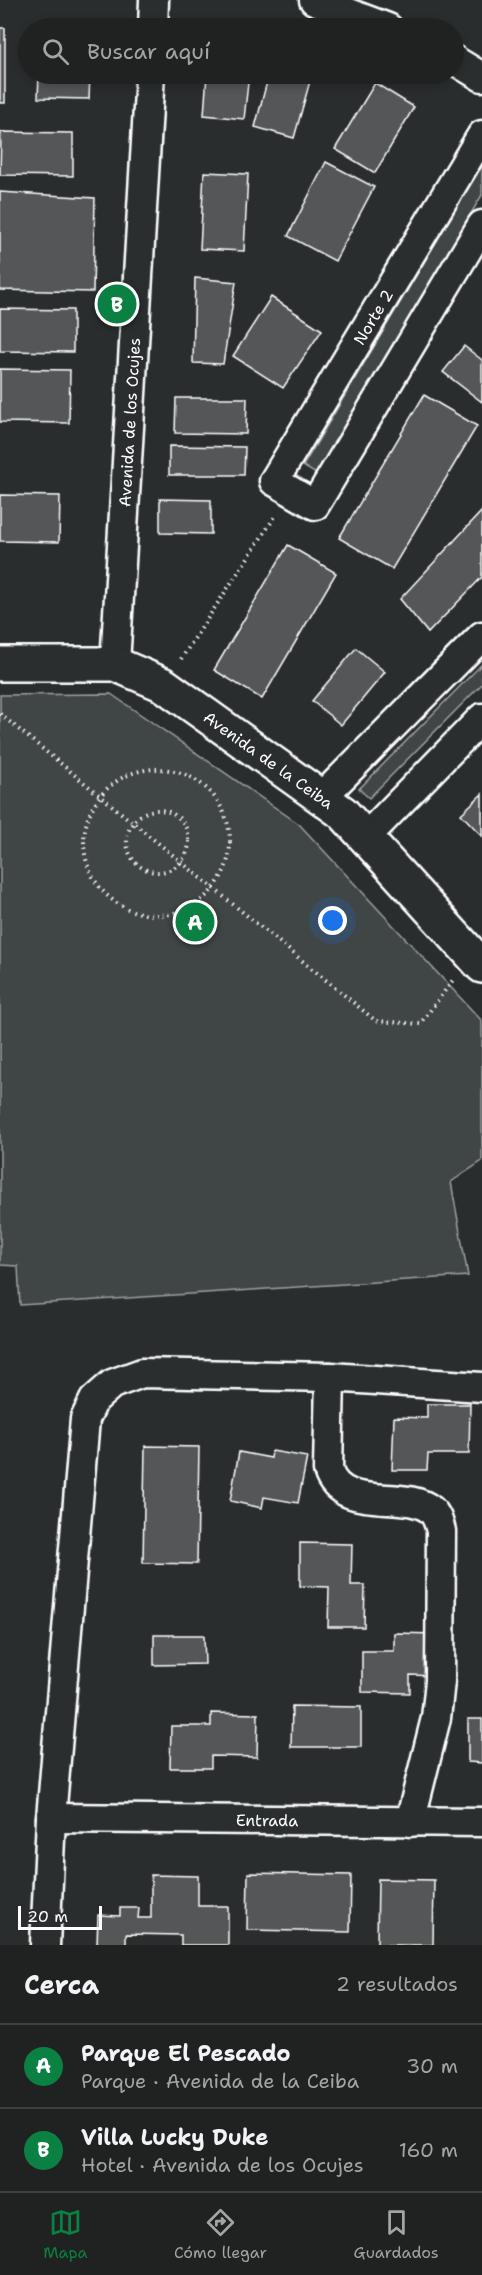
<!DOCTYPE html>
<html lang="es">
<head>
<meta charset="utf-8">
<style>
	:root { --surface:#202222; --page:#282a2a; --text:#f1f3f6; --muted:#a2a4a5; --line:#3d3f40; --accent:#0b8043 }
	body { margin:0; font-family:"Shantell Sans",sans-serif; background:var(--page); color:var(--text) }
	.scale { position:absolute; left:18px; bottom:15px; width:84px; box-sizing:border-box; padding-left:6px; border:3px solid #fff; border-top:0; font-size:16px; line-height:21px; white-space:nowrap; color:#fff; -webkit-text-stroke:4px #2a2d2e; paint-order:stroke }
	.you { position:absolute; left:333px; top:921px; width:21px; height:21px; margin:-15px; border:4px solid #fff; border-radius:50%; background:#1a73e8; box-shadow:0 0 0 9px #1a73e833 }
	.badge { display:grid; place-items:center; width:39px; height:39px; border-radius:50%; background:var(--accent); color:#fff; font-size:20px; font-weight:700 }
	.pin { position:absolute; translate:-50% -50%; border:3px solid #fff; box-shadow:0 2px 6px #0006 }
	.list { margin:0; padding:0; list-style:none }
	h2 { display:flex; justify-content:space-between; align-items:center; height:78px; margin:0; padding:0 24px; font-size:26px }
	h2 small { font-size:20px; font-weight:400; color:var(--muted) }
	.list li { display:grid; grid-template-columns:39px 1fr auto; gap:18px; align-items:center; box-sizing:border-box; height:84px; padding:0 24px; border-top:2px solid var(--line) }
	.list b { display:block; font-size:22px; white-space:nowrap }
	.list p { margin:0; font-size:20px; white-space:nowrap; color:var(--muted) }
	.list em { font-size:20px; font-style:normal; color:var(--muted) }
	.icon { flex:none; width:33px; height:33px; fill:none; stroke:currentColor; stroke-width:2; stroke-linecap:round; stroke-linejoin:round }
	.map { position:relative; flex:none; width:482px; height:1945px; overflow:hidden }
	.search { position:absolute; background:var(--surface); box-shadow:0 3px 9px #0003; left:18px; right:18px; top:18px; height:66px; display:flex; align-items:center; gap:15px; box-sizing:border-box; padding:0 21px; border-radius:33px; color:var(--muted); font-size:22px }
	.sheet { height:246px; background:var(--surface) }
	nav { display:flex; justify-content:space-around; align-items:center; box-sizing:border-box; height:84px; border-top:2px solid var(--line); background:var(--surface); font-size:16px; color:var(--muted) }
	nav a { display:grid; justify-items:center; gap:3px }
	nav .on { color:var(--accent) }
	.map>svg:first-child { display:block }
	.green { fill:#414445; stroke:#a0a2a2; stroke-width:1.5 }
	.building { fill:#555758; stroke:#fff; stroke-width:1.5 }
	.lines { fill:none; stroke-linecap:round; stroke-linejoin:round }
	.minor-casing { stroke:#fff; stroke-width:33 }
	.tertiary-casing { stroke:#fff; stroke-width:38 }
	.path { stroke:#fff; stroke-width:4; stroke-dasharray:1.5 4.5; stroke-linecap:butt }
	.minor { stroke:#2a2d2e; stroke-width:28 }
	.tertiary { stroke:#2a2d2e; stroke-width:33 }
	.labels { text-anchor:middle; stroke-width:5; stroke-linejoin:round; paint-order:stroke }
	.street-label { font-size:16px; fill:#fff; stroke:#2a2d2e }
</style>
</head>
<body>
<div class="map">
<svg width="482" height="1945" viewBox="0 0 482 1945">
	<rect width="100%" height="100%" fill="#2a2d2e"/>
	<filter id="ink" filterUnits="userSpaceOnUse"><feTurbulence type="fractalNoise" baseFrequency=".0167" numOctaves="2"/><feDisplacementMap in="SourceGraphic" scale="12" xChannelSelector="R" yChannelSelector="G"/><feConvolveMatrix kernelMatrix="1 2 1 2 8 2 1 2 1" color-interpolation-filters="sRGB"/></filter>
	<g filter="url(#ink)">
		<g class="green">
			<path d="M482,165v30l-166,279 -13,-8z"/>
			<path d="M482,664v20l-113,114 -10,-9z"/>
			<path d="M111,694l188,130 183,197v140l-31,21 17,94 -448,29 -2,-39 -18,-1v-570z"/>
		</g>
		<g class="building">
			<path d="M39,23l51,1v4h-51z"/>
			<rect x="0" y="28" width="5" height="75"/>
			<path d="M39,74h51l-1,25 -51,-1z"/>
			<path d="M207,74h42l-5,45 -40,-4z"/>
			<path d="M269,74h43l-18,64 -39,-11z"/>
			<path d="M375,83l39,24 -39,66 -40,-24z"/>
			<path d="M1,132l72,1v43l-73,-1z"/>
			<path d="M326,162l48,25 -39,74 -47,-25z"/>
			<path d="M204,172l44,2 -4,77 -44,-2z"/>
			<path d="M0,192l95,6 -2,94 -93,-2z"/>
			<path d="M195,278l41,4 -13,82 -30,-1z"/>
			<path d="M271,297l51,33 -39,58 -50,-32z"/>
			<path d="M0,309l73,1v42l-73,-1z"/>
			<path d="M464,346l18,14v42l-39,-30z"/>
			<path d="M0,369l70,1 -1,53 -69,-1z"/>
			<path d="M424,395l53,31 -85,143 -53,-31z"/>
			<path d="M176,398h71l-1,36 -71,-1z"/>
			<path d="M169,446l76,1 -1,28h-75z"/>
			<path d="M0,495l60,1 -1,46 -59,-1z"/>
			<path d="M160,499l51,1v34l-51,-1z"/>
			<path d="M482,511v66l-54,56 -28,-34z"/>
			<path d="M288,545l48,28 -74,126 -48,-29z"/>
			<path d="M356,648l29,24 -44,53 -29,-24z"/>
			<path d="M482,794v42l-21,-22z"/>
			<path d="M427,1404h43l-1,50h-41l-1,16h-35l2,-53 33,1z"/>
			<path d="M145,1446l54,1 -2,117 -54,-1z"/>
			<path d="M272,1451l35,6 -9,46 -34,-6 -2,11 -32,-7 9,-49 32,6z"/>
			<path d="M300,1543l52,1 -1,41h14l-1,42h-36l1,-40 -29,-1z"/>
			<path d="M394,1633l43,1 -1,42 -26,-1v18l-48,-1v-41h32z"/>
			<path d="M154,1635h50l1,29 -51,1z"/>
			<path d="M292,1706l69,1v40h-70z"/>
			<path d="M211,1713l47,1 -1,43 -46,-1v12h-41l1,-42h40z"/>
			<path d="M468,1719h14v44l-14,-1z"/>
			<path d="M248,1873l103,2 -1,57 -103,-2z"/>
			<path d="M151,1875l47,1v30h30v39h-47v-10l-55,-1v11h-29l1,-30 22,1v-8h19l-1,10h13z"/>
			<path d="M378,1879l56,1 -1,65h-56z"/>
		</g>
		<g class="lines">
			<defs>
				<g id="minor">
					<path d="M314,0l74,28"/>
					<path d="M153,28l1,-28"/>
					<path d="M454,60l28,17"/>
					<path d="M482,135l-208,346 41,24 167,-280"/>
					<path id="s1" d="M115,664l35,-590"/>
					<path d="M323,796l159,-160"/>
					<path d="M366,837l116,-119"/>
					<path d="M330,1377l-2,93c13,44 78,18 103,40 6,5 8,14 10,21l-1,150 -4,37 -26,104"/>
					<path id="s2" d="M51,1818l431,4"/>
					<path d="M45,1945l6,-127 34,-399 9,-19 18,-16 30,-11 188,4 152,10"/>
				</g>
				<g id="tertiary">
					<path id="s3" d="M0,664h115l49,21 179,128 139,153"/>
				</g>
			</defs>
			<use href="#minor" class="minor-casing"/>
			<use href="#tertiary" class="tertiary-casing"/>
			<g class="path">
				<path d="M181,659l95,-144"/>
				<path d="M0,714l376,307 44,3 33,-44"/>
				<circle cx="157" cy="842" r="73"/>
				<circle cx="158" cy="841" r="31"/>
			</g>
			<use href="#minor" class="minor"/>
			<use href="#tertiary" class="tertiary"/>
		</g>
	</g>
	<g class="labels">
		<g class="street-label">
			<text transform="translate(373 317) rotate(-59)" y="6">Norte 2</text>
			<text dy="6" stroke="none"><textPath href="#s1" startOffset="242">Avenida de los Ocujes</textPath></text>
			<text dy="6" stroke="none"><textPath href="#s3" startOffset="297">Avenida de la Ceiba</textPath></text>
			<text dy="6" stroke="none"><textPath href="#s2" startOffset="216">Entrada</textPath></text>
		</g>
	</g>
</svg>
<div class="scale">20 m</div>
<div class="you"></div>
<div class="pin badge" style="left:195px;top:922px">A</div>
<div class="pin badge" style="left:117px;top:304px">B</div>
<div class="search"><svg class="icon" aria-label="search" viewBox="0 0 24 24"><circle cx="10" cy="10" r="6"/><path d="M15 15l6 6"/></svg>Buscar aquí</div>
</div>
<section class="sheet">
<h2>Cerca<small>2 resultados</small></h2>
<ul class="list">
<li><span class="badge">A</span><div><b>Parque El Pescado</b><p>Parque · Avenida de la Ceiba</p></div><em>30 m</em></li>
<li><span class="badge">B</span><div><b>Villa Lucky Duke</b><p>Hotel · Avenida de los Ocujes</p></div><em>160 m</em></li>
</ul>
</section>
<nav>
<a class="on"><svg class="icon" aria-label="map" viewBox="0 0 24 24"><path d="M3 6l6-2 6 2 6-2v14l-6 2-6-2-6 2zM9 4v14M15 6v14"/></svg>Mapa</a>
<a><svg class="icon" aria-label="directions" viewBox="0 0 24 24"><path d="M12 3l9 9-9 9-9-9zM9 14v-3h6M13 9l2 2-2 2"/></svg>Cómo llegar</a>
<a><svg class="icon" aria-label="saved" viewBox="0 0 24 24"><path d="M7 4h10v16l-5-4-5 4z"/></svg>Guardados</a>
</nav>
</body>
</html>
